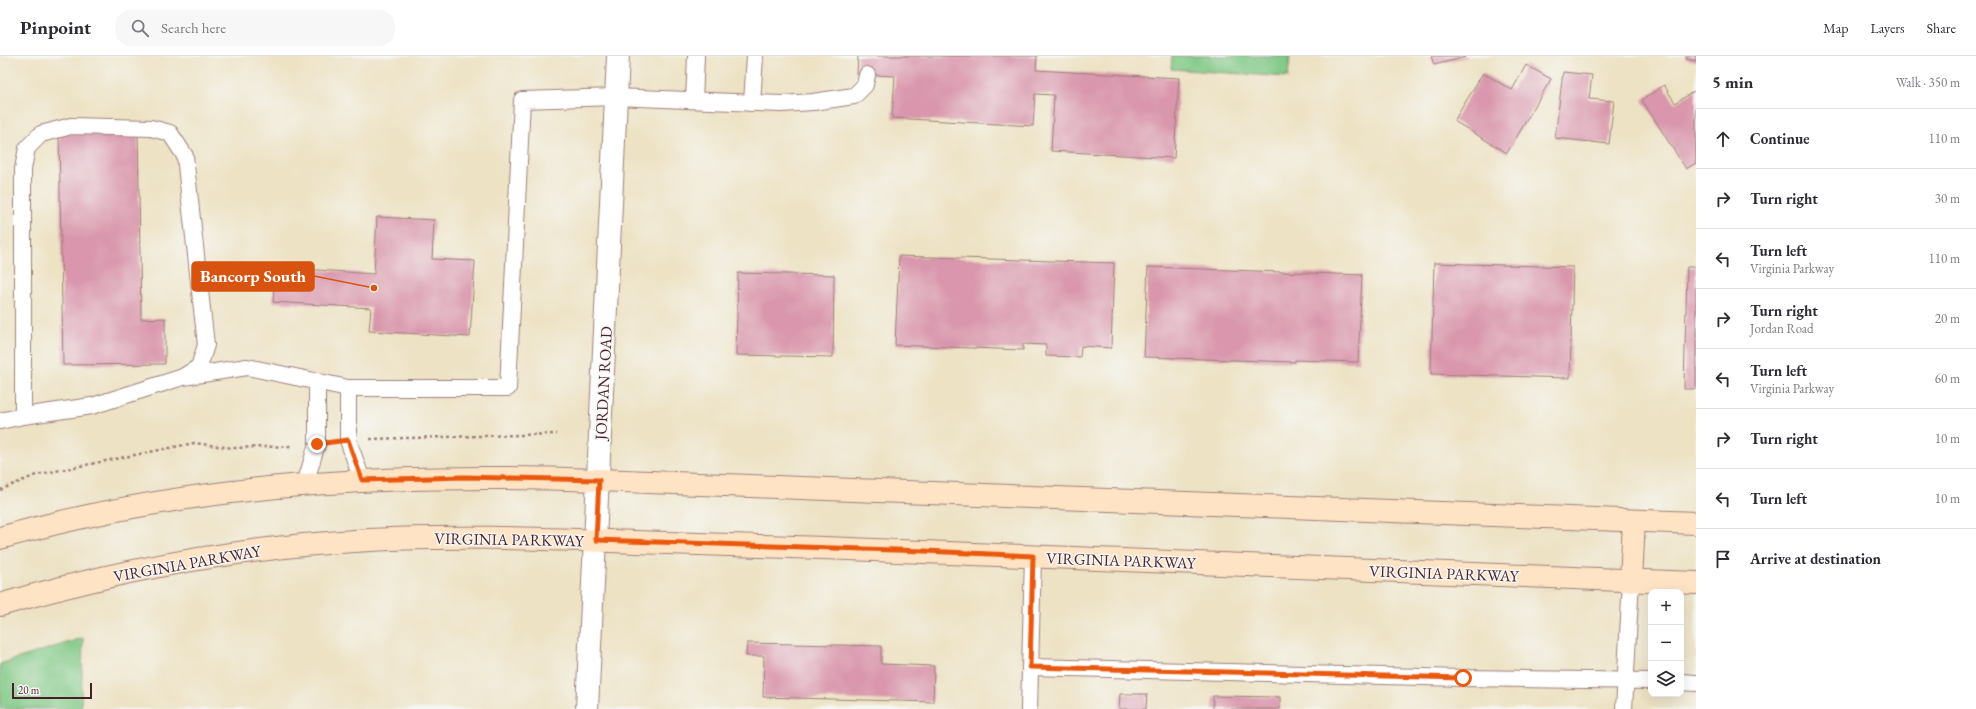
<!DOCTYPE html>
<html lang="en">
<head>
<meta charset="utf-8">
<style>
	:root { --surface:#fff; --page:#f7f7f7; --text:#2b2b33; --muted:#7c7c81; --line:#e1e1e2 }
	body { margin:0; font-family:"EB Garamond",serif; background:var(--page); color:var(--text) }
	.controls { position:absolute; right:12px; bottom:12px; display:grid; overflow:hidden; border-radius:8px; box-shadow:0 4px 16px #0002 }
	.controls button { width:36px; height:36px; display:grid; place-items:center; padding:0; border:0; border-bottom:1px solid var(--line); background:var(--surface); color:var(--text); font:20px sans-serif }
	.scale { position:absolute; left:12px; bottom:10px; width:80px; box-sizing:border-box; padding-left:4px; border:2px solid #4a1f2b; border-top:0; font-size:11px; line-height:14px; white-space:nowrap; color:#4a1f2b; -webkit-text-stroke:3px #f6f6f2; paint-order:stroke }
	.stop { position:absolute; width:12px; height:12px; margin:-9px; border:3px solid #ea580c; border-radius:50%; background:#fff }
	.stop.end { background:#ea580c; border-color:#fff; box-shadow:0 1px 4px #0008 }
	.list { margin:0; padding:0; list-style:none }
	h2 { display:flex; justify-content:space-between; align-items:center; height:52px; margin:0; padding:0 16px; font-size:17px }
	h2 small { font-size:13px; font-weight:400; color:var(--muted) }
	.list li { display:grid; grid-template-columns:26px 1fr auto; gap:12px; align-items:center; box-sizing:border-box; height:60px; padding:0 16px; border-top:1px solid var(--line) }
	.list b { display:block; font-size:15px; white-space:nowrap }
	.list p { margin:0; font-size:13px; white-space:nowrap; color:var(--muted) }
	.list em { font-size:13px; font-style:normal; color:var(--muted) }
	.icon { flex:none; width:22px; height:22px; fill:none; stroke:currentColor; stroke-width:2; stroke-linecap:round; stroke-linejoin:round }
	.map { position:relative; flex:none; width:1696px; height:653px; overflow:hidden }
	header { display:flex; align-items:center; gap:24px; box-sizing:border-box; height:56px; padding:0 20px; background:var(--surface); border-bottom:1px solid var(--line) }
	header strong { font-size:19px }
	nav { display:flex; gap:22px; margin-inline-start:auto; font-size:14px }
	.search { width:280px; height:36px; background:var(--page); display:flex; align-items:center; gap:10px; box-sizing:border-box; padding:0 14px; border-radius:16px; color:var(--muted); font-size:15px }
	main { display:flex }
	aside { flex:1; background:var(--surface) }
	.map>svg:first-child { display:block }
	.green { fill:#7ec783; stroke:#647357 }
	.building { fill:#d996ac }
	.lines { fill:none; stroke-linecap:round; stroke-linejoin:round }
	.service-casing { stroke:#9c8078; stroke-width:18 }
	.tertiary-casing { stroke:#9c8078; stroke-width:24 }
	.secondary-casing { stroke:#9c8078; stroke-width:24 }
	.path { stroke:#9c8078; stroke-width:2.5; stroke-dasharray:3 3; stroke-linecap:butt }
	.service { stroke:#fff; stroke-width:16 }
	.tertiary { stroke:#fff; stroke-width:22 }
	.secondary { stroke:#fee4c5; stroke-width:22 }
	.route { stroke:#ea580c; stroke-width:5 }
	.labels { text-anchor:middle; stroke-width:3; stroke-linejoin:round; paint-order:stroke }
	.street-label { font-size:16px; fill:#4a1f2b; stroke:#f6f6f2 }
	.leader { fill:none; stroke:#d8530f; stroke-width:1.5 }
	.callout-dot { fill:#d8530f; stroke:#f6f6f2; stroke-width:1.5 }
	.callout { fill:#d8530f; stroke:#d8530f; stroke-width:1.5 }
	.callout-label { font-size:17px; text-anchor:middle; font-weight:bold; fill:#fff }
</style>
</head>
<body>
<header>
<strong>Pinpoint</strong>
<div class="search"><svg class="icon" aria-label="search" viewBox="0 0 24 24"><circle cx="10" cy="10" r="6"/><path d="M15 15l6 6"/></svg>Search here</div>
<nav><a>Map</a><a>Layers</a><a>Share</a></nav>
</header>
<main>
<div class="map">
<svg width="1696" height="653" viewBox="0 0 1696 653">
	<rect width="100%" height="100%" fill="#f6f6f2"/>
	<filter id="ink" filterUnits="userSpaceOnUse"><feTurbulence type="fractalNoise" baseFrequency=".025" numOctaves="2"/><feDisplacementMap in="SourceGraphic" scale="8" xChannelSelector="R" yChannelSelector="G"/><feConvolveMatrix kernelMatrix="1 2 1 2 8 2 1 2 1" color-interpolation-filters="sRGB"/></filter>
	<filter id="wash" filterUnits="userSpaceOnUse"><feTurbulence type="fractalNoise" baseFrequency=".012" numOctaves="4" result="noise"/><feDisplacementMap in="SourceGraphic" scale="16" xChannelSelector="R" yChannelSelector="G"/><feGaussianBlur stdDeviation="0.9" result="paint"/><feColorMatrix in="noise" values="0 0 0 0 0 0 0 0 0 0 0 0 0 0 0 0 0 1.4 0 .05"/><feComposite in="paint" operator="in"/></filter>
	<g filter="url(#wash)">
		<rect width="100%" height="100%" fill="#ede2c4"/>
		<g class="green">
			<path d="M1172,0h118l-2,21 -117,-8z"/>
			<path d="M83,582l-2,71h-81v-45z"/>
		</g>
		<g id="blocks">
			<g class="building">
				<path d="M858,0h179l-1,14 143,8 -5,80 -123,-7 3,-56 -19,-1 -2,32 -141,-8 3,-42 -38,-2z"/>
				<path d="M1431,0h35v1l-32,8z"/>
				<path d="M1686,0h10v5l-10,-2z"/>
				<path d="M1526,9l25,14 -44,74 -53,-32 29,-48 29,17z"/>
				<path d="M1563,16l29,3 -3,24 25,2 -5,43 -54,-6z"/>
				<path d="M1664,29l11,18 21,-13v73l-10,6 -44,-69z"/>
				<path d="M138,74l3,189 24,-1v46l-102,1 -4,-233z"/>
				<path d="M377,161l57,3 -2,39 43,2 -5,76 -101,-6 2,-23 -98,-6 2,-35 99,7z"/>
				<path d="M899,200l215,7 -3,85 -30,-2 -1,11 -34,-1v-11l-23,-1v6l-128,-5z"/>
				<path d="M1434,207l139,4 -3,111 -139,-4z"/>
				<path d="M1148,211l214,8 -4,87 -63,-2v2l-151,-5z"/>
				<path d="M1687,211h9v122h-12z"/>
				<path d="M738,217l96,2 -1,82 -97,-2z"/>
				<path d="M747,587l134,3v18l53,2 -1,36 -170,-5 1,-41h-18z"/>
				<path d="M1120,638h27l-1,15h-27z"/>
				<path d="M1213,640l67,1v12h-67z"/>
			</g>
		</g>
	</g>
	<g filter="url(#ink)">
		<use href="#blocks" fill-opacity="0" stroke="#9c8078" stroke-width="1"/>
		<g class="lines">
			<defs>
				<g id="service">
					<path d="M694,44l2,-44"/>
					<path d="M752,47l3,-47"/>
					<path d="M183,321l64,-10 101,21h160l14,-288 94,-3 165,7 32,-2 41,-6 11,-11 2,-10"/>
					<path d="M348,332v52l14,40"/>
					<path d="M0,365l23,-5 69,-10 91,-29 16,-10 7,-22 -21,-189 -15,-23 -19,-5 -80,-2 -30,8 -14,14 -4,21v247"/>
					<path d="M305,428l12,-40v-63"/>
					<path d="M1030,611l433,11 188,3"/>
					<path d="M1681,626l15,1"/>
					<path d="M1029,653l4,-153"/>
					<path d="M1624,653l7,-129"/>
				</g>
				<path id="tertiary" d="M587,653l31,-653"/>
				<g id="secondary">
					<path d="M0,482c194,-56 398,-65 599,-58l1097,43"/>
					<path d="M1631,524l3,-59"/>
					<path d="M0,549c120,-36 245,-58 370,-65 88,-5 177,-1 265,2 63,2 126,4 189,6 290,9 581,23 872,35"/>
				</g>
			</defs>
			<use href="#service" class="service-casing"/>
			<use href="#tertiary" class="tertiary-casing"/>
			<use href="#secondary" class="secondary-casing"/>
			<g class="path">
				<path d="M370,383l187,-5"/>
				<path d="M0,434l36,-15 158,-32 39,5 60,-2"/>
			</g>
			<use href="#service" class="service"/>
			<use href="#tertiary" class="tertiary"/>
			<use href="#secondary" class="secondary"/>
		</g>
	</g>
	<g class="lines" filter="url(#ink)">
		<path class="route" d="M317,388l31,-4 14,40 102,-3 135,3 -3,60 329,11 108,5 -3,111 433,11"/>
	</g>
	<g class="labels">
		<g class="street-label">
			<text transform="translate(603 327) rotate(-87)" y="6">JORDAN ROAD</text>
			<text transform="translate(509 483) rotate(1)" y="6">VIRGINIA PARKWAY</text>
			<text transform="translate(1121 504) rotate(2)" y="6">VIRGINIA PARKWAY</text>
			<text transform="translate(187 507) rotate(-10)" y="6">VIRGINIA PARKWAY</text>
			<text transform="translate(1444 517) rotate(2)" y="6">VIRGINIA PARKWAY</text>
		</g>
	</g>
	<path class="leader" d="M374 232L314 220"/>
	<circle class="callout-dot" cx="374" cy="232" r="4"/>
	<rect class="callout" x="192" y="206" width="122" height="29" rx="4"/>
	<g class="callout-label">
		<text x="253" y="226">Bancorp South</text>
	</g>
</svg>
<div class="controls">
<button>+</button>
<button>−</button>
<button><svg class="icon" aria-label="layers" viewBox="0 0 24 24"><path d="M12 4l9 5-9 5-9-5zM3 14l9 5 9-5"/></svg></button>
</div>
<div class="scale">20 m</div>
<div class="stop" style="left:1463px;top:622px"></div>
<div class="stop end" style="left:317px;top:388px"></div>
</div>
<aside>
<h2>5 min<small>Walk · 350 m</small></h2>
<ul class="list">
<li><svg class="icon" aria-label="ahead" viewBox="0 0 24 24"><path d="M12 20V5M6 11l6-6 6 6"/></svg><div><b>Continue</b></div><em>110 m</em></li>
<li><svg class="icon" aria-label="right" viewBox="0 0 24 24"><path d="M7 20v-9h11M14 6l5 5-5 5"/></svg><div><b>Turn right</b></div><em>30 m</em></li>
<li><svg class="icon" aria-label="left" viewBox="0 0 24 24"><path d="M17 20v-9H6M10 6l-5 5 5 5"/></svg><div><b>Turn left</b><p>Virginia Parkway</p></div><em>110 m</em></li>
<li><svg class="icon" aria-label="right" viewBox="0 0 24 24"><path d="M7 20v-9h11M14 6l5 5-5 5"/></svg><div><b>Turn right</b><p>Jordan Road</p></div><em>20 m</em></li>
<li><svg class="icon" aria-label="left" viewBox="0 0 24 24"><path d="M17 20v-9H6M10 6l-5 5 5 5"/></svg><div><b>Turn left</b><p>Virginia Parkway</p></div><em>60 m</em></li>
<li><svg class="icon" aria-label="right" viewBox="0 0 24 24"><path d="M7 20v-9h11M14 6l5 5-5 5"/></svg><div><b>Turn right</b></div><em>10 m</em></li>
<li><svg class="icon" aria-label="left" viewBox="0 0 24 24"><path d="M17 20v-9H6M10 6l-5 5 5 5"/></svg><div><b>Turn left</b></div><em>10 m</em></li>
<li><svg class="icon" aria-label="arrive" viewBox="0 0 24 24"><path d="M6 21V4h12l-3 4 3 4H6"/></svg><div><b>Arrive at destination</b></div></li>
</ul>
</aside>
</main>
</body>
</html>
